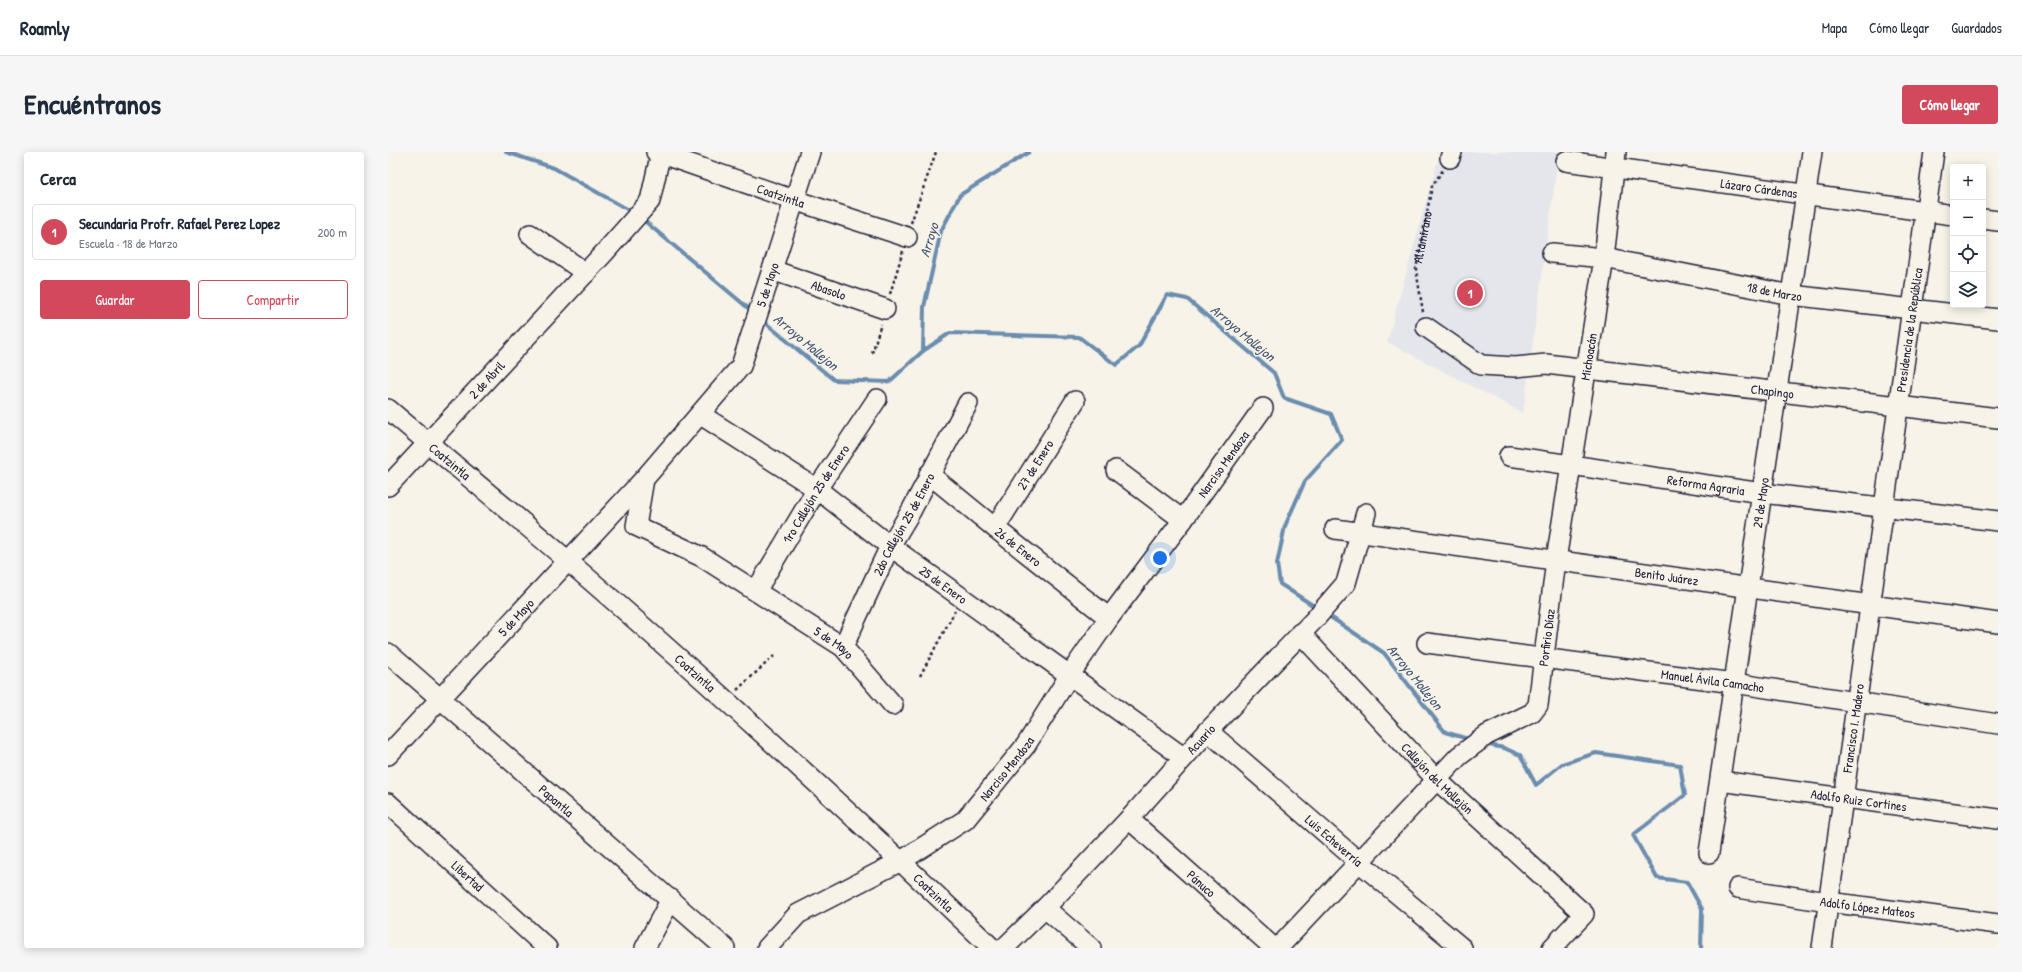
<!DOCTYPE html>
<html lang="es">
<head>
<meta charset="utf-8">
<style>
	:root { --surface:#fff; --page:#f6f6f7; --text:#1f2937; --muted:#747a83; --line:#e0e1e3; --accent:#d1495b }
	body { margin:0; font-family:"Patrick Hand",sans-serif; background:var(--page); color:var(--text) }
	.controls { position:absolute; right:12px; top:12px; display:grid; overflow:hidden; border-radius:4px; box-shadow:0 2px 10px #0003 }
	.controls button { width:36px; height:36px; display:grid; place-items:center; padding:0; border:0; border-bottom:1px solid var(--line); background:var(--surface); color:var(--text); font:20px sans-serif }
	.you { position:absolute; left:772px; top:406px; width:14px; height:14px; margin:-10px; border:3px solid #fff; border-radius:50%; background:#1a73e8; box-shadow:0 0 0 6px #1a73e833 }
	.badge { display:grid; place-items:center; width:26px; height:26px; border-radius:50%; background:var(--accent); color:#fff; font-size:13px; font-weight:700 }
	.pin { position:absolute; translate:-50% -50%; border:2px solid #fff; box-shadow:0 1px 4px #0006 }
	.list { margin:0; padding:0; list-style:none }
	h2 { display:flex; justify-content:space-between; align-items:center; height:52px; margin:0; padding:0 16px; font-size:17px }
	h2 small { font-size:13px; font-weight:400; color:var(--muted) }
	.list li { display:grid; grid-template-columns:26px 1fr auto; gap:12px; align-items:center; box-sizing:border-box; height:56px; margin:0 8px 8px; padding:0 8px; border:1px solid var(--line); border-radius:4px }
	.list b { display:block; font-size:15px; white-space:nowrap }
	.list p { margin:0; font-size:13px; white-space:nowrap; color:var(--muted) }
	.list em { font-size:13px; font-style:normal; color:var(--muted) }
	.actions { display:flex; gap:8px; padding:12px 16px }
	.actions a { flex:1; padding:9px 0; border:1px solid var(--accent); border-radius:4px; text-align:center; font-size:14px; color:var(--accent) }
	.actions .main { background:var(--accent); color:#fff }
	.icon { flex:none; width:22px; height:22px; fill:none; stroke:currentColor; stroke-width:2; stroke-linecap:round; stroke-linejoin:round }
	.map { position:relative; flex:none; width:1610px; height:796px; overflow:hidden; border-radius:4px }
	header { display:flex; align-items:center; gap:24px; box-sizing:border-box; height:56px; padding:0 20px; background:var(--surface); border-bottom:1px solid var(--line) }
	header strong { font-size:19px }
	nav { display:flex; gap:22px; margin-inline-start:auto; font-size:14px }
	.intro { display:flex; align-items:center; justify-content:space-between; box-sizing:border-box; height:96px; padding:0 24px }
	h1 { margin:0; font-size:28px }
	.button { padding:10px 18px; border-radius:4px; background:var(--accent); color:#fff; font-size:14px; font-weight:700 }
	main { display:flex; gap:24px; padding:0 24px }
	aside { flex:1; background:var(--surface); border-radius:4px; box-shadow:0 2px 10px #0003 }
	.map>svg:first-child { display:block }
	.built { fill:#e4e6ec }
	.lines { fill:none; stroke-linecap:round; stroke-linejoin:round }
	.stream { stroke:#6b8cae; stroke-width:4 }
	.minor-casing { stroke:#22223b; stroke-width:22 }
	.path { stroke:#22223b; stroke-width:2.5; stroke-dasharray:3 3; stroke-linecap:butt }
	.minor { stroke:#f7f3e8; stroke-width:19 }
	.labels { text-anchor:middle; stroke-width:3; stroke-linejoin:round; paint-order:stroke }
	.street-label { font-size:13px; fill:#22223b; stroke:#f7f3e8 }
	.water-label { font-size:14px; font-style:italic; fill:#465774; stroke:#f7f3e8 }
</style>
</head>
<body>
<header>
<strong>Roamly</strong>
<nav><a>Mapa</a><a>Cómo llegar</a><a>Guardados</a></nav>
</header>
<div class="intro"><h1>Encuéntranos</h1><a class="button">Cómo llegar</a></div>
<main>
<aside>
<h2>Cerca<small></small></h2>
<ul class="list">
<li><span class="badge">1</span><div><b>Secundaria Profr. Rafael Perez Lopez</b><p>Escuela · 18 de Marzo</p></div><em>200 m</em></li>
</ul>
<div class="actions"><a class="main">Guardar</a><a>Compartir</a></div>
</aside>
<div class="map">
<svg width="1610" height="796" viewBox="0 0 1610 796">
	<rect width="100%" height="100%" fill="#f7f3e8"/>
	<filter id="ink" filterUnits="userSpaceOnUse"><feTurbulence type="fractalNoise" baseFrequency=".025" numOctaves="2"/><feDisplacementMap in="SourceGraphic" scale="8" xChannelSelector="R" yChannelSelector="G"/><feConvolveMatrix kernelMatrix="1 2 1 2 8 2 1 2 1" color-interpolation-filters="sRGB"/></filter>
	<g filter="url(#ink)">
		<path class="built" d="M1052,0h119l-36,261 -136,-71z"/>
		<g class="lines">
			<g class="stream">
				<path d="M118,0l48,16 80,45"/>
				<path d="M253,66l113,95"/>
				<path d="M374,168l72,60 55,2 34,-31 27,-18 129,4 37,28 23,-19 28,-51 20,4 87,74 10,25 47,16 11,26 -37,41 -20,45 -8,38 3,20 37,24"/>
				<path d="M535,199l1,-44 17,-76 19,-36 69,-43"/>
				<path d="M938,462l58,39 61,79 26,8"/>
				<path d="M1096,592l20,4 16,7 16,30 26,-21 34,-11 84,12 5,30 -52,40 24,43 30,4 15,27 -1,39"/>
			</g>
			<defs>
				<g id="minor">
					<path id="s2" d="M268,0l138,48 113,37"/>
					<path d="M1062,6l2,-6"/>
					<path id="s3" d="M1178,9l387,54"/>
					<path d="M1595,67l15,2"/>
					<path d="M142,82l56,39"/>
					<path id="s4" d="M1164,101l52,5 187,37 207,24"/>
					<path id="s5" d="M384,118l113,39"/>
					<path id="s6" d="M1038,175l55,38 34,2 31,-3 452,54"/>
					<path id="s7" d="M0,257c60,51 121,101 180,152 145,125 286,255 424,387"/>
					<path id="s8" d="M313,263l116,74 73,57 293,211"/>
					<path id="s9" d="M1121,304l253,37 236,28"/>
					<path d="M728,318l67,50"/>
					<path id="s10" d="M541,322l66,54 114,90"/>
					<path id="s11" d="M256,327l-8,47 66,31 141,90 50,58"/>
					<path id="s12" d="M0,334l217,-234 45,-51 11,-49"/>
					<path id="s13" d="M607,376l80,-127"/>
					<path id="s14" d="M947,377l663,94"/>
					<path id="s15" d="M368,439l61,-102 60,-90"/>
					<path id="s16" d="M912,481l137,147 147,134 -32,34"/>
					<path id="s17" d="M1039,491l307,40 264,41"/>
					<path id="s18" d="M455,495l47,-101 21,-35 57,-108"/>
					<path id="s19" d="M0,501l337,295"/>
					<path id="s20" d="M820,579l151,131 103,86"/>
					<path id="s21" d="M0,603l256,-276 97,-113 69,-214"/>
					<path id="s22" d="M1332,629l278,38"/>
					<path id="s23" d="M0,651l159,145"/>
					<path id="s24" d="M741,667l145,129"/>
					<path id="s25" d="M1321,701l103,-701"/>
					<path id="s26" d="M1350,736l90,14 170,22"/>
					<path d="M657,756l46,40"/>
					<path d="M257,796l26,-49"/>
					<path id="s27" d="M379,796l31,-34 103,-53 64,-41 61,-75 43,-69 40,-58 74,-98 80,-112"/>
					<path id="s28" d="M616,796l41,-40 84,-89 79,-88 107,-112 31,-36 20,-70"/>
					<path id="s29" d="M890,796l181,-192 28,-21 45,-22 6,-8 18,-145 48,-302 12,-106"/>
					<path id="s30" d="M1434,796l112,-796"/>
				</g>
			</defs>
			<use href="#minor" class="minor-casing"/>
			<g class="path">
				<path d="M523,71l25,-71"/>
				<path d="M502,142l13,-43"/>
				<path id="s1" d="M1035,160l-7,-43 16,-83 11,-16"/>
				<path d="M484,201l9,-29"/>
				<path d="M532,524l35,-65"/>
				<path d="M349,538l37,-34"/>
			</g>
			<use href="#minor" class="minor"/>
		</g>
	</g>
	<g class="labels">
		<g class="street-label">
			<text dy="5" stroke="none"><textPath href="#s3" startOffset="195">Lázaro Cárdenas</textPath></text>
			<text dy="5" stroke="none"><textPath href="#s2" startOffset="132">Coatzintla</textPath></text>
			<text dy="5" stroke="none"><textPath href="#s1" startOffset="76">Altamirano</textPath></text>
			<text dy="5" stroke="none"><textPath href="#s21" startOffset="611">5 de Mayo</textPath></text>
			<text dy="5" stroke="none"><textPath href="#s5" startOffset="60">Abasolo</textPath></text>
			<text dy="5" stroke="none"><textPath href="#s4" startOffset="226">18 de Marzo</textPath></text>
			<text dy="5" stroke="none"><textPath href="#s30" startOffset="624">Presidencia de la República</textPath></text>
			<text dy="5" stroke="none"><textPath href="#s29" startOffset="711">Michoacán</textPath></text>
			<text dy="5" stroke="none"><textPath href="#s12" startOffset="145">2 de Abril</textPath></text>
			<text dy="5" stroke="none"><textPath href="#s6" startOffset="360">Chapingo</textPath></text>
			<text dy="5" stroke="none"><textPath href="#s7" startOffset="81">Coatzintla</textPath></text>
			<text dy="5" stroke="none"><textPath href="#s27" startOffset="678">Narciso Mendoza</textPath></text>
			<text dy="5" stroke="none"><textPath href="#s13" startOffset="75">27 de Enero</textPath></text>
			<text dy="5" stroke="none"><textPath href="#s9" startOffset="199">Reforma Agraria</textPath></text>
			<text dy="5" stroke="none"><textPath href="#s15" startOffset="114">1ro Callejón 25 de Enero</textPath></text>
			<text dy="5" stroke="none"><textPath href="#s25" startOffset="354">29 de Mayo</textPath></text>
			<text dy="5" stroke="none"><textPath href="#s18" startOffset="137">2do Callejón 25 de Enero</textPath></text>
			<text dy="5" stroke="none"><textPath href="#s10" startOffset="115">26 de Enero</textPath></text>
			<text dy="5" stroke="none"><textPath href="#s14" startOffset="335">Benito Juárez</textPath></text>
			<text dy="5" stroke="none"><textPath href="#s8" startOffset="296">25 de Enero</textPath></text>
			<text dy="5" stroke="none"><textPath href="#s21" startOffset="188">5 de Mayo</textPath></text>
			<text dy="5" stroke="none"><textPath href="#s29" startOffset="427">Porfirio Díaz</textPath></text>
			<text dy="5" stroke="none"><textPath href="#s11" startOffset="278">5 de Mayo</textPath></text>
			<text dy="5" stroke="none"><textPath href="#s7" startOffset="405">Coatzintla</textPath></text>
			<text dy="5" stroke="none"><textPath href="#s17" startOffset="288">Manuel Ávila Camacho</textPath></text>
			<text dy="5" stroke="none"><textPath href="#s30" startOffset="222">Francisco I. Madero</textPath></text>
			<text dy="5" stroke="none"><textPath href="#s28" startOffset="287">Acuario</textPath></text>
			<text dy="5" stroke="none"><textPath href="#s27" startOffset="304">Narciso Mendoza</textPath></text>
			<text dy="5" stroke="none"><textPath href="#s16" startOffset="200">Callejón del Mollejón</textPath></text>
			<text dy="5" stroke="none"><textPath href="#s19" startOffset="224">Papantla</textPath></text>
			<text dy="5" stroke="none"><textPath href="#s22" startOffset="140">Adolfo Ruiz Cortines</textPath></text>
			<text dy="5" stroke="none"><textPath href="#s20" startOffset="167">Luis Echeverría</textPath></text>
			<text dy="5" stroke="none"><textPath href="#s23" startOffset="108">Libertad</textPath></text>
			<text dy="5" stroke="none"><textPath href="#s24" startOffset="97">Pánuco</textPath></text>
			<text dy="5" stroke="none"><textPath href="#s7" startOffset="729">Coatzintla</textPath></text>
			<text dy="5" stroke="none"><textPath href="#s26" startOffset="131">Adolfo López Mateos</textPath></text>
		</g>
		<g class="water-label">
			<text transform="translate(541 88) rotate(-73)" y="5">Arroyo</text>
			<text transform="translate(855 181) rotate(40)" y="5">Arroyo Mollejon</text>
			<text transform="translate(418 190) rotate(40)" y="5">Arroyo Mollejon</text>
			<text transform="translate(1027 525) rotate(51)" y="5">Arroyo Mollejon</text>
		</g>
	</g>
</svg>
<div class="controls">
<button>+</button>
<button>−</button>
<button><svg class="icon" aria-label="locate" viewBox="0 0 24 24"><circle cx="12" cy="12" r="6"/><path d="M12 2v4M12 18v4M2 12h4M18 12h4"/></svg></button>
<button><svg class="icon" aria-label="layers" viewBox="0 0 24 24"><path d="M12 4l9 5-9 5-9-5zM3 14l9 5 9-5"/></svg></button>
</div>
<div class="you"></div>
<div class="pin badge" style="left:1082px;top:141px">1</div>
</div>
</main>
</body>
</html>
